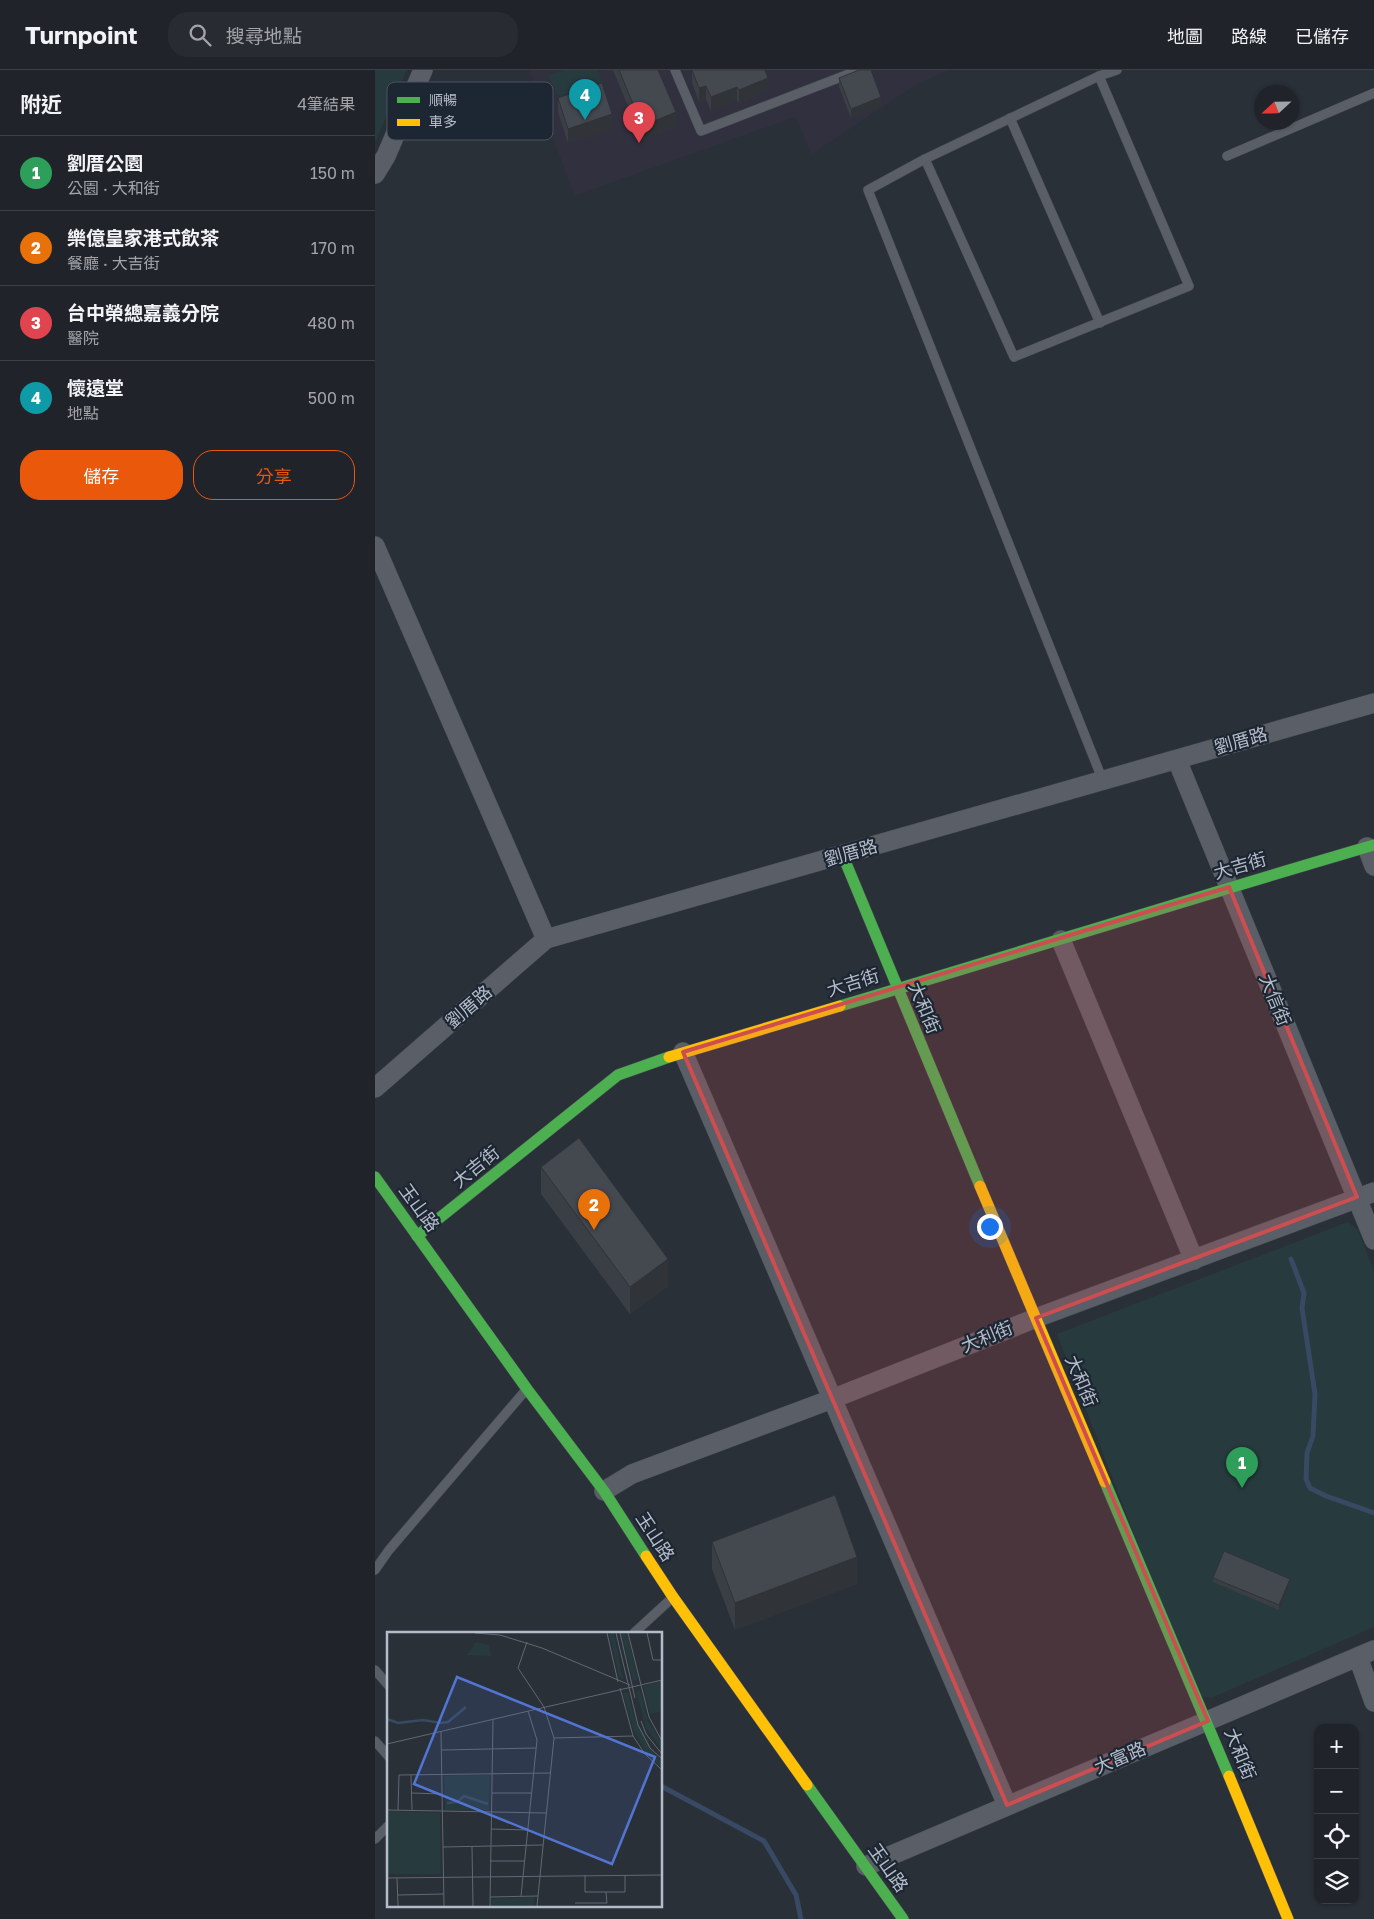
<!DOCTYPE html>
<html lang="zh-TW">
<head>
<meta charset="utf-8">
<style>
	:root { --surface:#20242a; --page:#282c32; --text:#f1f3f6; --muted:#a2a4a8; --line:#3d4147; --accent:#ea580c }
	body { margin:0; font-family:"Golos Text","Noto Sans TC",sans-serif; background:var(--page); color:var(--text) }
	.controls { position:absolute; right:15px; bottom:15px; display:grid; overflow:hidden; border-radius:10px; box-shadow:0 1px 4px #0004 }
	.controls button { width:45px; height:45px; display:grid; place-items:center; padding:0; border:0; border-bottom:1px solid var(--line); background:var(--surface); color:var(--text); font:25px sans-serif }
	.compass { position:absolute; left:879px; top:15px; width:45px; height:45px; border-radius:50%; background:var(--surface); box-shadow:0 1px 4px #0004; rotate:248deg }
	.you { position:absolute; left:614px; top:1156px; width:18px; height:18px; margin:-12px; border:4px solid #fff; border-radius:50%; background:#1a73e8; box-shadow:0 0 0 8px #1a73e833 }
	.badge { display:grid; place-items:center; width:32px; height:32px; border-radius:50%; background:var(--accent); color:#fff; font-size:16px; font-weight:700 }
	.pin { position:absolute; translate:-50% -41px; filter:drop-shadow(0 1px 2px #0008) }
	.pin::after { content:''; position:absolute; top:26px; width:18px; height:15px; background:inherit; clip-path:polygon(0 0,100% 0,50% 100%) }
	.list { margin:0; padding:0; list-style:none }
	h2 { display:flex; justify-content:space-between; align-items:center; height:65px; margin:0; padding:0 20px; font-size:21px }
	h2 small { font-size:16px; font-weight:400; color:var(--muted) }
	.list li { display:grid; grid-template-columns:32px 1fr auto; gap:15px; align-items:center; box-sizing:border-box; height:75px; padding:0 20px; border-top:1px solid var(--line) }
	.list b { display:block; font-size:19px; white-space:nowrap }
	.list p { margin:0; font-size:16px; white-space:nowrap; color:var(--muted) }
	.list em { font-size:16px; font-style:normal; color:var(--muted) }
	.actions { display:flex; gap:10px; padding:15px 20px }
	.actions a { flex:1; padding:11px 0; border:1px solid var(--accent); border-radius:20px; text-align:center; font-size:18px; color:var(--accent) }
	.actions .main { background:var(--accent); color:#fff }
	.icon { flex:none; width:28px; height:28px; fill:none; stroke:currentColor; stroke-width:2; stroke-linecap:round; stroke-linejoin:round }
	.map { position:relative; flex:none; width:999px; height:1849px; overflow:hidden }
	header { display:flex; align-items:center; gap:30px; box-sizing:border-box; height:70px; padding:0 25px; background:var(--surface); border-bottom:1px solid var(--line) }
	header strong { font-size:24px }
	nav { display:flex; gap:28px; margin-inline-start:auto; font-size:18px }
	.search { width:350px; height:45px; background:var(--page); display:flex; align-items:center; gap:12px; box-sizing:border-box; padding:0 18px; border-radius:20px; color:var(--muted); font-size:19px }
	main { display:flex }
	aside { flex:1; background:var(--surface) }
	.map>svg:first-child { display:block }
	.medical { fill:#31303e }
	.green { fill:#273a3e }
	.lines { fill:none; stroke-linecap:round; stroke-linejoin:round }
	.stream { stroke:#384963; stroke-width:5 }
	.lane-casing { stroke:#484c53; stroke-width:10 }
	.street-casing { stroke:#484c53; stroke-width:20 }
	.fast-casing { stroke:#484c53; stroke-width:12 }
	.slow-casing { stroke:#484c53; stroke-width:12 }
	.lane { stroke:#5a5e66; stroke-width:9 }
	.street { stroke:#5a5e66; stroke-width:19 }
	.fast { stroke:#4caf50; stroke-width:11 }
	.slow { stroke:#ffc107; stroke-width:11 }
	.wall { fill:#3a3f45 }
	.shaded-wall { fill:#303338 }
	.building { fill:#444950; stroke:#303338 }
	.marked { fill:#ce4d50; fill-opacity:0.2; stroke:#ce4d50; stroke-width:4; stroke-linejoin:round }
	.labels { text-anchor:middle; stroke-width:4.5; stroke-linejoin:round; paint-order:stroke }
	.street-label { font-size:18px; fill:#b4bcc9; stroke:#1d2633 }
	.inset-river { fill:none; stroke:#384963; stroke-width:2.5 }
	.inset-road { fill:none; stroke:#616872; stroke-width:1 }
	.view { fill:#5274d3; fill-opacity:0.15; stroke:#5274d3; stroke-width:2.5 }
	.inset-edge { fill:none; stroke:#b4bcc9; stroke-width:2.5 }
	.key { fill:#1d2633; stroke:#4a5360; stroke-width:1 }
	.key-label { font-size:14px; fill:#b4bcc9 }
</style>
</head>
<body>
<header>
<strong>Turnpoint</strong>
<div class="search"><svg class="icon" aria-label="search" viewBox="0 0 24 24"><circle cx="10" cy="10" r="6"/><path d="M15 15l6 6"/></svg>搜尋地點</div>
<nav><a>地圖</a><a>路線</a><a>已儲存</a></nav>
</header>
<main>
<aside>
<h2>附近<small>4筆結果</small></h2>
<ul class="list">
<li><span class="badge" style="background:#2e9e5b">1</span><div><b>劉厝公園</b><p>公園 · 大和街</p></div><em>150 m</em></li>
<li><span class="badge" style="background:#e8710a">2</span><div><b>樂億皇家港式飲茶</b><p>餐廳 · 大吉街</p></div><em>170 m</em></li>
<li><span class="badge" style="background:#e0444e">3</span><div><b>台中榮總嘉義分院</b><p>醫院</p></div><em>480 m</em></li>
<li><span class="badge" style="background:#0f9aa8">4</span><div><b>懷遠堂</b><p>地點</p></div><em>500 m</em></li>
</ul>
<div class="actions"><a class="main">儲存</a><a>分享</a></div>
</aside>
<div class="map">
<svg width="999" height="1849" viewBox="0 0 999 1849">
	<rect width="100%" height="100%" fill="#2a3038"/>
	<path class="medical" d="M154,0h420l-32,14 -105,70 -17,-37 -221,79z"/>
	<g class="green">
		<path d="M0,0h32l-32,72z"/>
		<path d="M190,0h33l3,13 -43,13 -10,-21z"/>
		<path d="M973,1152l10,8 16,41v356l-163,71 -15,-3 -139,-361z"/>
	</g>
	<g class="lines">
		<g class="stream">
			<path d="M916,1189l13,34 -2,15 13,86 -2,42 -6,17 -1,26 4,9 16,8 48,17"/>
			<path d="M286,1716l103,55 32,54 5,24"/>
		</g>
		<defs>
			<g id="lane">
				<path d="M300,0l26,61 158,-61"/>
				<path d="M635,48l90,205"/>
				<path d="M852,86l147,-63"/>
				<path d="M550,89l89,198 175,-71 -90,-210"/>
				<path d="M728,711l-235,-591 57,-31 174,-83 18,-6"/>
				<path d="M0,1500l14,-20 136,-159"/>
				<path d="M259,1563l37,-34"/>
				<path d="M0,1600l14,16"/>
				<path d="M0,1671l14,16"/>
				<path d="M0,1769l14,-14"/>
			</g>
			<g id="street">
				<path d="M0,104l11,-18 37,-86"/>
				<path d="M0,476l171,393"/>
				<path d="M802,690l197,480"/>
				<path d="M992,777l7,19"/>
				<path d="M686,870l133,320"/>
				<path d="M308,982l324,753"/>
				<path d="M0,1018l171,-149 828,-236"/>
				<path d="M229,1421l28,-17 200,-75 204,-81 338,-126"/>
				<path d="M983,1587l16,45"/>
				<path d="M491,1796l508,-216"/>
			</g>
			<g id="fast">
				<path d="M468,786l137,330"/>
				<path d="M465,936c178,-53 355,-109 534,-161"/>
				<path d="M0,1107l152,212 77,102 42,65"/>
				<path d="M42,1166l201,-161 51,-18"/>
				<path d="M730,1412l124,294"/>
				<path d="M432,1715l96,134"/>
			</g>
			<g id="slow">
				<path d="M294,987l171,-51"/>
				<path d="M605,1116l125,296"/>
				<path d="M271,1486l27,41 134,188"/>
				<path d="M854,1706l59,143"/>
			</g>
		</defs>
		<use href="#lane" class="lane-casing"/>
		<use href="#street" class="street-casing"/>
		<use href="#fast" class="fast-casing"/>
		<use href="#slow" class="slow-casing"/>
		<use href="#lane" class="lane"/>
		<use href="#street" class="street"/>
		<use href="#fast" class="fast"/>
		<use href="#slow" class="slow"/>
	</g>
	<g class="wall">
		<path d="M238,0h45l18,56 -34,14z"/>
		<path d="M317,0l76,21 -29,12 -2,-3 -26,11 -5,-12 -7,3 -7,-19z"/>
		<path d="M464,8l42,28 -30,12 -12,-31z"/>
		<path d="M183,28l54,31 -44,14 -10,-31z"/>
		<path d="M166,1097l127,119 -38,28 -89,-120z"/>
		<path d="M337,1472l145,42 -122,46 -23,-61z"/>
		<path d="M838,1508l77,5 -11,27 -66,-28z"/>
	</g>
	<g class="shaded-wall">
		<path d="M393,8v13l-29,12v-13z"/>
		<path d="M331,16v13l-7,3v-14z"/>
		<path d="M362,17v13l-26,11v-14z"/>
		<path d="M506,27v9l-30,12v-9z"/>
		<path d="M301,42v14l-34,14v-14z"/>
		<path d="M237,44v15l-44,14v-14z"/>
		<path d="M293,1189v27l-38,28v-27z"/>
		<path d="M482,1487v27l-122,46v-27z"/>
		<path d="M915,1509v4l-11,27v-5z"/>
	</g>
	<g class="building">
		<path d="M244,0h39l18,42 -34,14z"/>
		<path d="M317,0h73l3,8 -29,12 -2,-3 -26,10 -5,-11 -7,2z"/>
		<path d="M484,0h12l10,27 -30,12 -12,-31z"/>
		<path d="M227,13l10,31 -44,15 -10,-31z"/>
		<path d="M204,1068l89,121 -38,28 -89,-120z"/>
		<path d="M460,1425l22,62 -122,46 -23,-61z"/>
		<path d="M849,1481l66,28 -11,26 -66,-27z"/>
	</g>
	<path class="marked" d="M854,817l128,310 -321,121 172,403 -201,84 -324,-753z"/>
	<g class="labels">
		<g class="street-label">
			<text transform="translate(866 671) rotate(-16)" y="6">劉厝路</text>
			<text transform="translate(476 783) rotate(-16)" y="6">劉厝路</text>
			<text transform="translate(865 796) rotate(-16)" y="6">大吉街</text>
			<text transform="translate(478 913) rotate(-17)" y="6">大吉街</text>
			<text transform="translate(900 930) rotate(68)" y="6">大信街</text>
			<text transform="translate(94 937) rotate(-41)" y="6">劉厝路</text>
			<text transform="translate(549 938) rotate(67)" y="6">大和街</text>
			<text transform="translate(101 1097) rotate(-39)" y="6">大吉街</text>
			<text transform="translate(44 1138) rotate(54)" y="6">玉山路</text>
			<text transform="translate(612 1267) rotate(-22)" y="6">大利街</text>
			<text transform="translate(706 1311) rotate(67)" y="6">大和街</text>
			<text transform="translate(280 1467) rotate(57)" y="6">玉山路</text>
			<text transform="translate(865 1684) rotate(68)" y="6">大和街</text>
			<text transform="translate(745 1688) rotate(-23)" y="6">大富路</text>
			<text transform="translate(513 1798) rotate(55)" y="6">玉山路</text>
		</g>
	</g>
	<g transform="translate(12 1562)">
		<rect width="275" height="275" fill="#2a3038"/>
		<path d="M222,1h5l9,46 -4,-2zM234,1h6l11,47 -5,1zM89,10l13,3 2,11 -24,-1zM275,49v30l-12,3 -7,-28zM253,58l8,31 14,22v7l-16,-22 -10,-37zM241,60l6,24 21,39 7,7v6l-16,-15 -13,-24 -10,-36zM103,143l-1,36 -44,-1 -1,-34zM0,179l53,2 1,61h-54zM147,265l1,9h-44v-7z" fill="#273a3e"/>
		<path class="inset-river" d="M0,87l11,4 25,-3 18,3 7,-1 18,-15M60,171l10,-1 7,-6 24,8"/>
		<path class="inset-road" d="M88,1l25,2 42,13 88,37M220,1l11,49M229,1l22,92 12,23 12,11M233,1l15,65M241,1l21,84 13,24M260,1l6,27h9M140,10l-9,26 26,39 10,31 -17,168M233,56l13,48 12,18 17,16M254,89l5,13 16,20M54,100l3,174M167,106l79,-2M0,112l275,-64M55,118l94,-2M24,143l1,35M25,161l30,1M105,161h40M0,178l159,3M11,178l1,-35 152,-2M104,197l38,1M56,215l100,-2M85,215l1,59M103,229h35M198,243v17h40v-17M0,246l275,-3M10,246l1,28M11,263l46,-1M134,264l16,-156 -9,-29M103,265l48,-1M188,271h32l-1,-11M103,274l3,-186"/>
		<path class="view" d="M70,45l198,80 -43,107 -198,-80z"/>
		<rect width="275" height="275" class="inset-edge"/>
	</g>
	<rect x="12" y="12" width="166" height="58" rx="8" class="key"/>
	<rect x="22" y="27" width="23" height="6" fill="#4caf50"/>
	<rect x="22" y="49" width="23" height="7" fill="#ffc107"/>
	<g class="key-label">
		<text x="54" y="35">順暢</text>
		<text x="54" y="57">車多</text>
	</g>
</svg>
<div class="controls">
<button>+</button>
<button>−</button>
<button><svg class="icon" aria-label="locate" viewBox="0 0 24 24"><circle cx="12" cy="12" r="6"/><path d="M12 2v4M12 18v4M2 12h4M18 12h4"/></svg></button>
<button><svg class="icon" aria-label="layers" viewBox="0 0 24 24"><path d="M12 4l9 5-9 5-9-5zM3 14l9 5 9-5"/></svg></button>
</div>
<svg class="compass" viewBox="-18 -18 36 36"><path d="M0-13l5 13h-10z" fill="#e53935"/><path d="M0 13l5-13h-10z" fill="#a2a4a8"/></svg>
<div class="you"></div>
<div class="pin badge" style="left:867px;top:1418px;background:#2e9e5b">1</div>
<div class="pin badge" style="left:219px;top:1160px;background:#e8710a">2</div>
<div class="pin badge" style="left:264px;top:73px;background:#e0444e">3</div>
<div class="pin badge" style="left:210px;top:50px;background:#0f9aa8">4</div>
</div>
</main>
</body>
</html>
